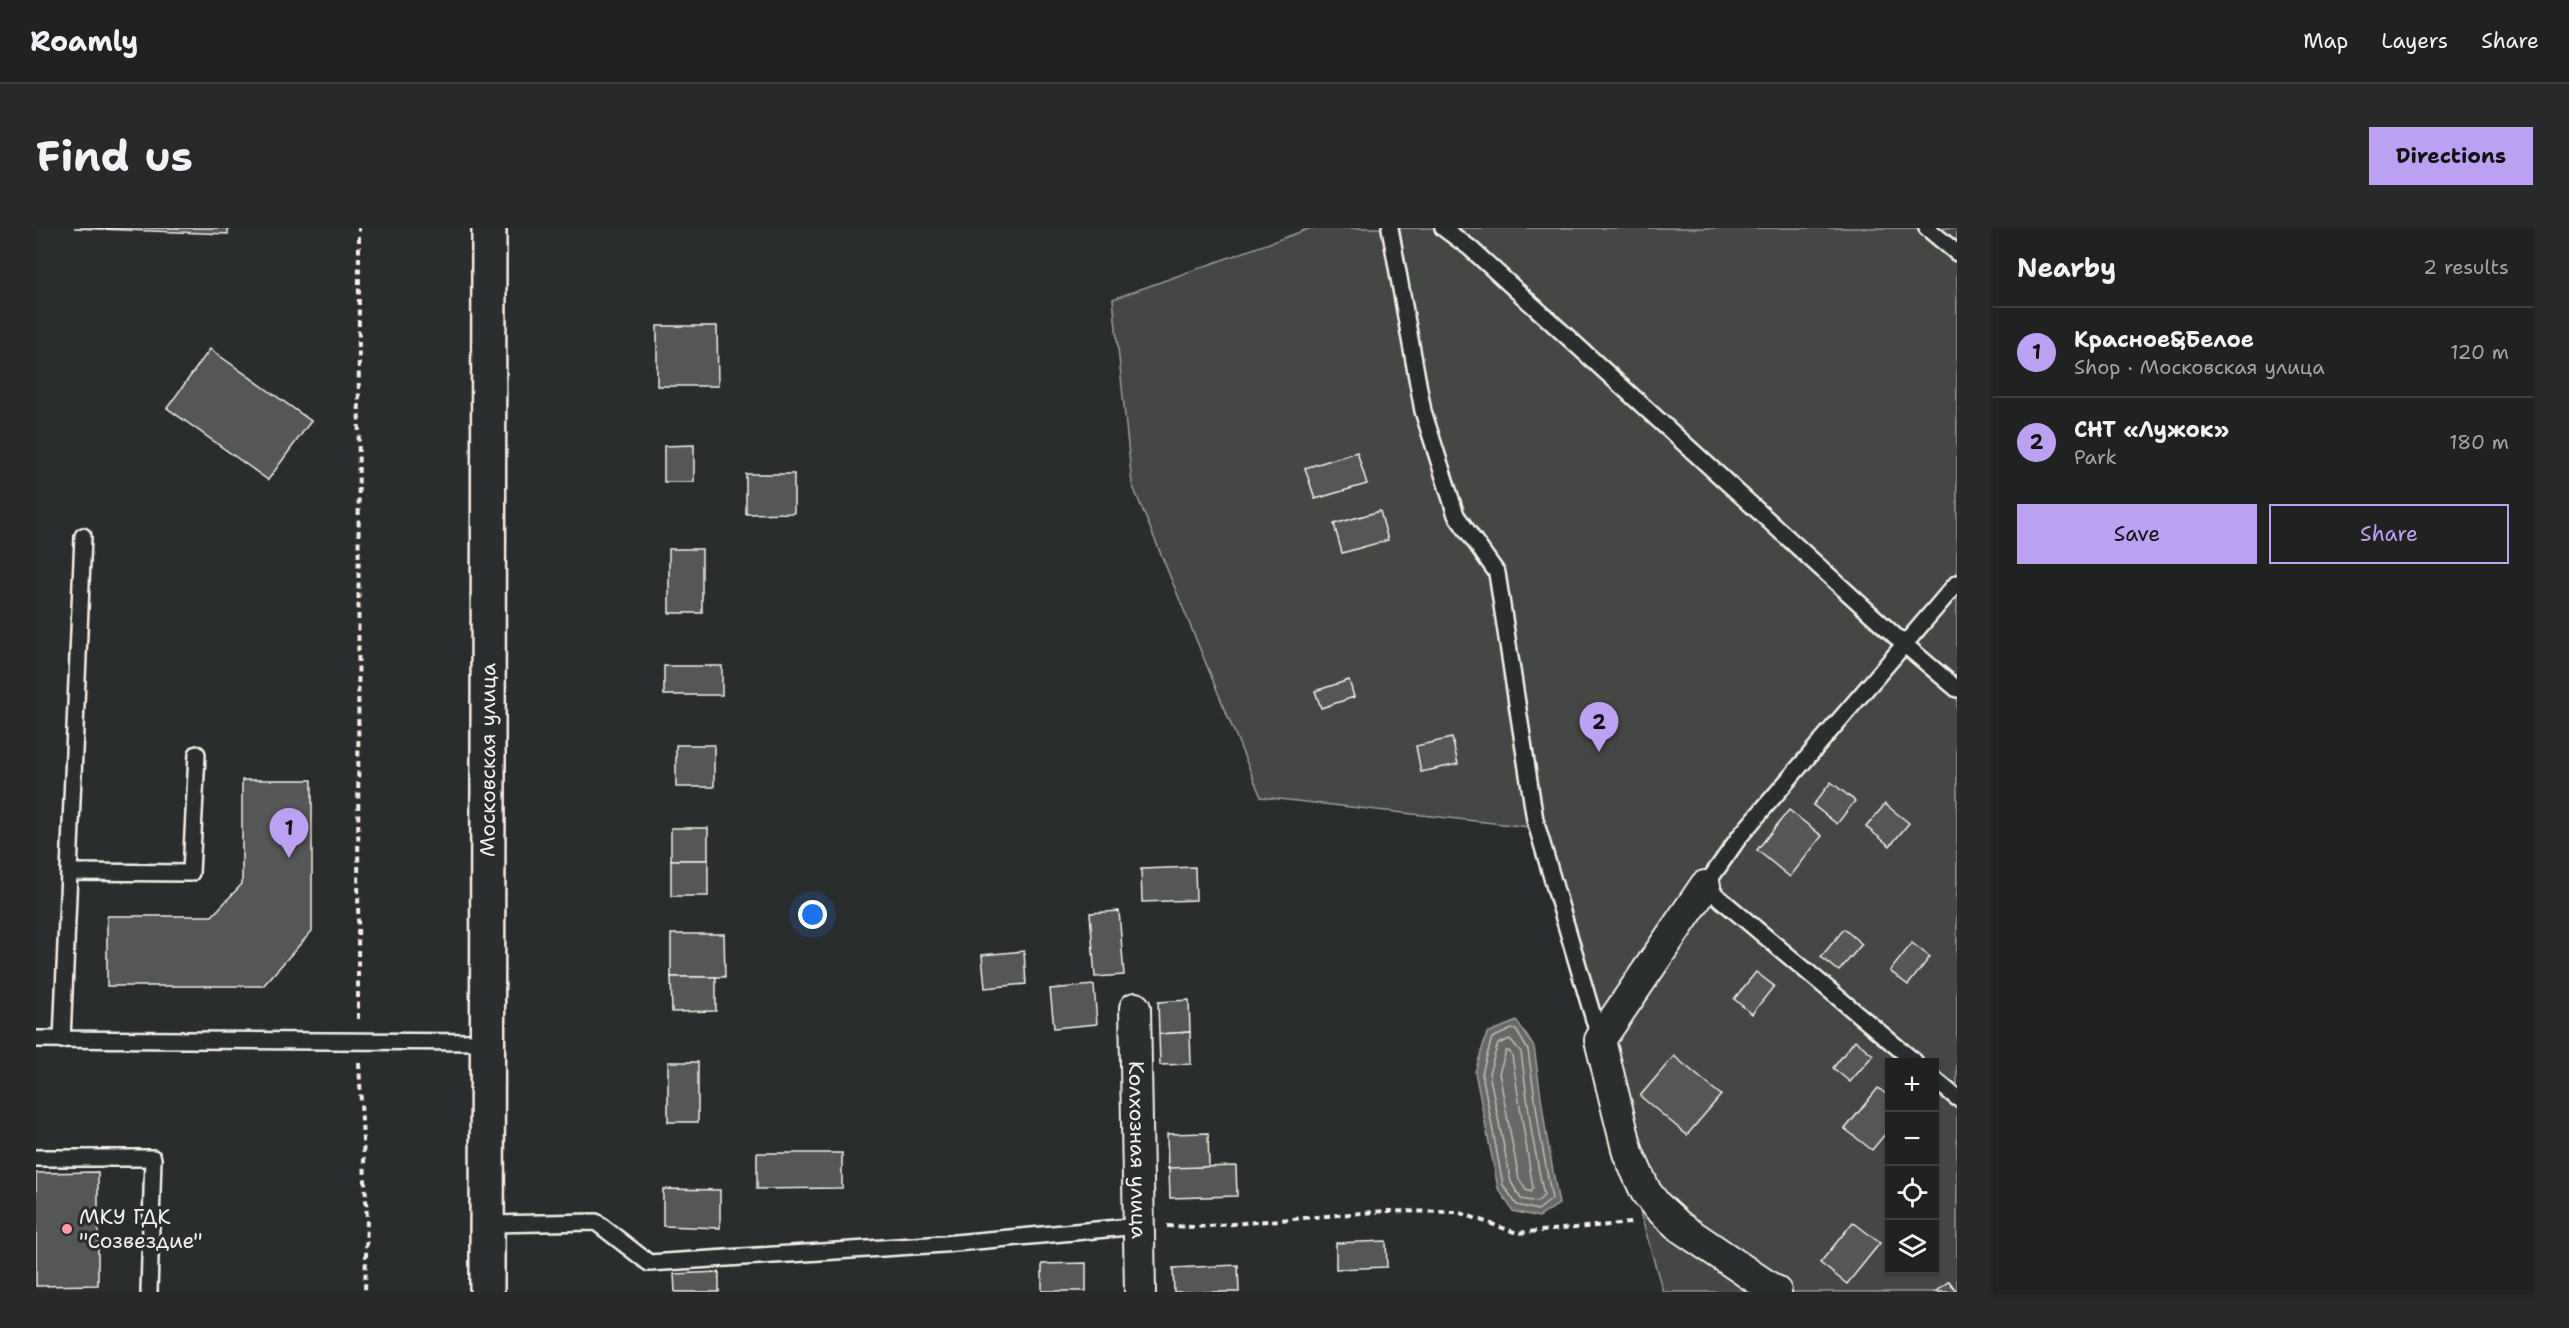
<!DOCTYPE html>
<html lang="en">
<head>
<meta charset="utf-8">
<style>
	:root { --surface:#202222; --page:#282a2a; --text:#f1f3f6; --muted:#a2a4a5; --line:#3d3f40; --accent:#bca0f2 }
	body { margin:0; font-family:"Shantell Sans",sans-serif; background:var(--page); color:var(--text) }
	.controls { position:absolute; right:18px; bottom:18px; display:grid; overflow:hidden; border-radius:0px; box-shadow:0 2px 4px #0004 }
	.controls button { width:54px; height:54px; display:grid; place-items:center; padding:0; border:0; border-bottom:2px solid var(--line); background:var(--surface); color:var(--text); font:30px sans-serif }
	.you { position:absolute; left:777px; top:687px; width:21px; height:21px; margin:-15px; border:4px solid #fff; border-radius:50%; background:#1a73e8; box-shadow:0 0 0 9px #1a73e833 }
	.badge { display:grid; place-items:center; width:39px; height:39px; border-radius:50%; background:var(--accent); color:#111; font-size:20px; font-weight:700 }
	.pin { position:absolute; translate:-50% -50px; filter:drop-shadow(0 2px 3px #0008) }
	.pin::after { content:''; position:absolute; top:32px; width:21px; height:18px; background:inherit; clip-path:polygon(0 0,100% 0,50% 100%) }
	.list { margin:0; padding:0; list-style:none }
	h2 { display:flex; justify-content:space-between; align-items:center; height:78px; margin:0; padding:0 24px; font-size:26px }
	h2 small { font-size:20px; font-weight:400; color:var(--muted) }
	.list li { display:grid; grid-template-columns:39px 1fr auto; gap:18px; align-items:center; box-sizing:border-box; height:90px; padding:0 24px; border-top:2px solid var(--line) }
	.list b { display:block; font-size:22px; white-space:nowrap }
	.list p { margin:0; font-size:20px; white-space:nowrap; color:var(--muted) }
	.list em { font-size:20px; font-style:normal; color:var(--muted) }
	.actions { display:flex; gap:12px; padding:18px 24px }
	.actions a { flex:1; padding:14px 0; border:2px solid var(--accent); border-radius:0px; text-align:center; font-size:21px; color:var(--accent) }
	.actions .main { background:var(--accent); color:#111 }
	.icon { flex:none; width:33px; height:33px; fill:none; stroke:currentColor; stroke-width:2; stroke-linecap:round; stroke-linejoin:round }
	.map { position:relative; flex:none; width:1921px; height:1064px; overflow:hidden; border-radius:0px }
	header { display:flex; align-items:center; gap:36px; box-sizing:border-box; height:84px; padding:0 30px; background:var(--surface); border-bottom:2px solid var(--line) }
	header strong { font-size:28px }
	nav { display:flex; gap:33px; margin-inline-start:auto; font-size:21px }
	.intro { display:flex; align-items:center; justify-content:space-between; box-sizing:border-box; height:144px; padding:0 36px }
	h1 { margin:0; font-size:42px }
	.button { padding:15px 27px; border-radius:0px; background:var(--accent); color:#111; font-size:21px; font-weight:700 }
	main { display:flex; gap:36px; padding:0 36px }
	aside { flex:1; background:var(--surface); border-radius:0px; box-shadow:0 2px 4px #0004 }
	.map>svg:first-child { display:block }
	.green { fill:#444645; stroke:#9c9c96; stroke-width:1.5; fill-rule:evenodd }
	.water { fill:#676866; stroke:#9f9f9a; stroke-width:1.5 }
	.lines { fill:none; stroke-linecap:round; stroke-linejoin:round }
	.shore { stroke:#bcbab4; stroke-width:1.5 }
	.building { fill:#555756; stroke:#f4f1e8; stroke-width:1.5 }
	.service-casing { stroke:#f4f1e8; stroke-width:20 }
	.minor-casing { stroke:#f4f1e8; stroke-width:34 }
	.trunk-casing { stroke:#f4f1e8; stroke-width:38 }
	.path { stroke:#f4f1e8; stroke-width:4; stroke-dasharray:6 4.5; stroke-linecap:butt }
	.service { stroke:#2a2d2e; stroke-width:15 }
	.minor { stroke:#2a2d2e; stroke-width:30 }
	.trunk { stroke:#2a2d2e; stroke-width:33 }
	.poi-dot { fill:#ff9aa2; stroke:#2a2d2e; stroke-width:2 }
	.labels { text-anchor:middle; stroke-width:6; stroke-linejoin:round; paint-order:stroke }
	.street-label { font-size:21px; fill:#f4f1e8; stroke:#2a2d2e }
	.poi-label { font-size:21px; fill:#f4f1e8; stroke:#2a2d2e; text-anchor:start }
</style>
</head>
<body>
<header>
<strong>Roamly</strong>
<nav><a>Map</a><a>Layers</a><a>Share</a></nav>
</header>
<div class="intro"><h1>Find us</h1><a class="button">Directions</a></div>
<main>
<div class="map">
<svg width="1921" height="1064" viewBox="0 0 1921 1064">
	<rect width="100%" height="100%" fill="#2a2d2e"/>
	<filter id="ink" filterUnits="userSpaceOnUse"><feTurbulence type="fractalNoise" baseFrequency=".0167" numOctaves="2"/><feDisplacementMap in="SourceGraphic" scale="12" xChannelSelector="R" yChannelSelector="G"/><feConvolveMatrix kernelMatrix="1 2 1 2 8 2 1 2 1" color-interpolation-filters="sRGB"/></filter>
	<g filter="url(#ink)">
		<path class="green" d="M1275,0h646v1064h-294l-134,-465 -268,-30 -129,-313 -19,-185zM1854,834h44v208h-44z"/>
		<path class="water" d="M1481,793l17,26 12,86 13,71 -20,13 -26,-6 -15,-23 -23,-116 12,-39z"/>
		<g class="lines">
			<g class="shore">
				<path d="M1476,801l4,1 12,20 12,84 12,65 -14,11 -21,-5 -14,-20 -21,-112 10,-35z"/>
				<path d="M1474,811l11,13 11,83 12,61 -7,6 -16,-3 -10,-17 -22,-109 9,-29z"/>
				<path d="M1470,823h3l3,5 21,132 -2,4 -5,-2 -7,-11 -20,-106z"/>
			</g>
		</g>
		<g class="building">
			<path d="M38,0h154v6z"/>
			<path d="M621,98h60l1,60h-61z"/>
			<path d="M174,121l101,72 -43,59 -101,-72z"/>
			<path d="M658,217v37h-30v-36z"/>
			<path d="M1321,224l10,32 -52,15 -10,-31z"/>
			<path d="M710,246h48v39l-48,1z"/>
			<path d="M1344,283l8,29 -46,13 -8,-29z"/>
			<rect x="633" y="321" width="33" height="64"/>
			<rect x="628" y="438" width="58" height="29"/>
			<path d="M1313,452l5,17 -33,11 -6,-17z"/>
			<path d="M1416,510l6,26 -37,8 -5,-26z"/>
			<rect x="640" y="517" width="38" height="42"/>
			<path d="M206,552h70v151l-49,55h-156v-70h105l30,-32z"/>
			<path d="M1795,554l24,19 -18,23 -24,-19z"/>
			<path d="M1849,576l24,19 -19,23 -24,-19z"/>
			<path d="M1753,582l33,26 -32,41 -33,-27z"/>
			<rect x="635" y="600" width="37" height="32"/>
			<rect x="635" y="632" width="37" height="36"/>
			<path d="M1159,639l1,33 -54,2 -1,-33z"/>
			<path d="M1083,683l5,64 -29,2 -5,-64z"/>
			<path d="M1808,701l18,15 -23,27 -18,-14z"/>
			<path d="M635,706h53l1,43h-54z"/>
			<path d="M1876,715l18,14 -22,28 -18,-14z"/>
			<path d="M988,723l2,33 -41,4 -3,-33z"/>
			<path d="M1720,744l18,14 -22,28 -18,-15z"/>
			<path d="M635,749h45v34l-44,1z"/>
			<path d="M1058,757l3,39 -43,4 -4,-39z"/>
			<path d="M1153,772l1,32 -31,2 -1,-32z"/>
			<path d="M1154,804l1,32 -31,1 -1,-31z"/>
			<path d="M1819,812l18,15 -23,27 -17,-14z"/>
			<path d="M1638,828l47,39 -34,40 -47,-39z"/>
			<rect x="632" y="834" width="30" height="60"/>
			<path d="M1842,860l12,9v31l-18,22 -27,-21z"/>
			<path d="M1172,905l1,34 -41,2 -1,-35z"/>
			<path d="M721,925h85v35l-85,1z"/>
			<path d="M1200,938l1,30 -67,2 -1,-30z"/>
			<path d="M62,944v113l-62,1v-113z"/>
			<path d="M627,961l57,1v38l-57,-2z"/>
			<path d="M1817,994l27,21 -33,41 -27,-21z"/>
			<path d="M1350,1013l1,26 -51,2v-26z"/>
			<path d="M1050,1035v28h-44v-27z"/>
			<path d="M1202,1037l1,27h-65l-1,-24z"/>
			<path d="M683,1044v20h-44l-1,-18z"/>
			<path d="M1913,1053l8,11h-22z"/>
		</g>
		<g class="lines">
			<defs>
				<g id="service">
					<path d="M1354,0l33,183 33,104 41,58 38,247 65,220"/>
					<path d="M1407,0l27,20 435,397 52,44"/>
					<path d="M1891,0l30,25"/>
					<path d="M33,644l122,1 6,-119"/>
					<path d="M0,811l450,3"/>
					<path d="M26,812l21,-504"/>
					<path d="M1879,834l-210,-176 35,-50 217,-253"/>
					<path d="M1898,851l23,19"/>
					<path d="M0,930h117l-4,134"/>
					<path d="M451,996l109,-2 53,41 295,-19 195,-18"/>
				</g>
				<g id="minor">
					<path d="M1669,658l-105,154 28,113 18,39 10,13 24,22 96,65"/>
					<path id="s1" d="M1099,780l5,284"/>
				</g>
				<g id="trunk">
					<path id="s2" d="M451,1064l2,-1064"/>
				</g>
			</defs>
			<use href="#service" class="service-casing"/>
			<use href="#minor" class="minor-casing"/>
			<use href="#trunk" class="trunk-casing"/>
			<g class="path">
				<path d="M322,791l1,-791"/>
				<path d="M323,835l8,156 -2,73"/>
				<path d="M1131,998l30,1 189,-16 72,1 59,21 114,-10"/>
			</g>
			<use href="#service" class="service"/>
			<use href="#minor" class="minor"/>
			<use href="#trunk" class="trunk"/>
		</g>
	</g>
	<circle class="poi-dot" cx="31" cy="1001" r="6"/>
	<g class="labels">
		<g class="street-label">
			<text dy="7" stroke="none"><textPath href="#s2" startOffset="532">Московская улица</textPath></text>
			<text dy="7" stroke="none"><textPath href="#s1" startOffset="142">Колхозная улица</textPath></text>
		</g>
		<g class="poi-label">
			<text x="43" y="996">МКУ ГДК<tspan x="43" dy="24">"Созвездие"</tspan></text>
		</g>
	</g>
</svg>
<div class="controls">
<button>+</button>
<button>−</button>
<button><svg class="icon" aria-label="locate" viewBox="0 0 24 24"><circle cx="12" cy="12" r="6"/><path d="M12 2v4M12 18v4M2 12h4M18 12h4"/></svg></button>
<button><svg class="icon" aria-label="layers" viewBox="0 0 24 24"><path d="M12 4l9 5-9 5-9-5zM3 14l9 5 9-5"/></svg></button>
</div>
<div class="you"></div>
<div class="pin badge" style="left:253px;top:630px">1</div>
<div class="pin badge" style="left:1563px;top:524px">2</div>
</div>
<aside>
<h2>Nearby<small>2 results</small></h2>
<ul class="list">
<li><span class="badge">1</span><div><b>Красное&amp;Белое</b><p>Shop · Московская улица</p></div><em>120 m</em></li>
<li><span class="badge">2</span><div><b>СНТ «Лужок»</b><p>Park</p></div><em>180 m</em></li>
</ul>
<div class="actions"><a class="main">Save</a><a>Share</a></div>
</aside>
</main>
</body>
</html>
